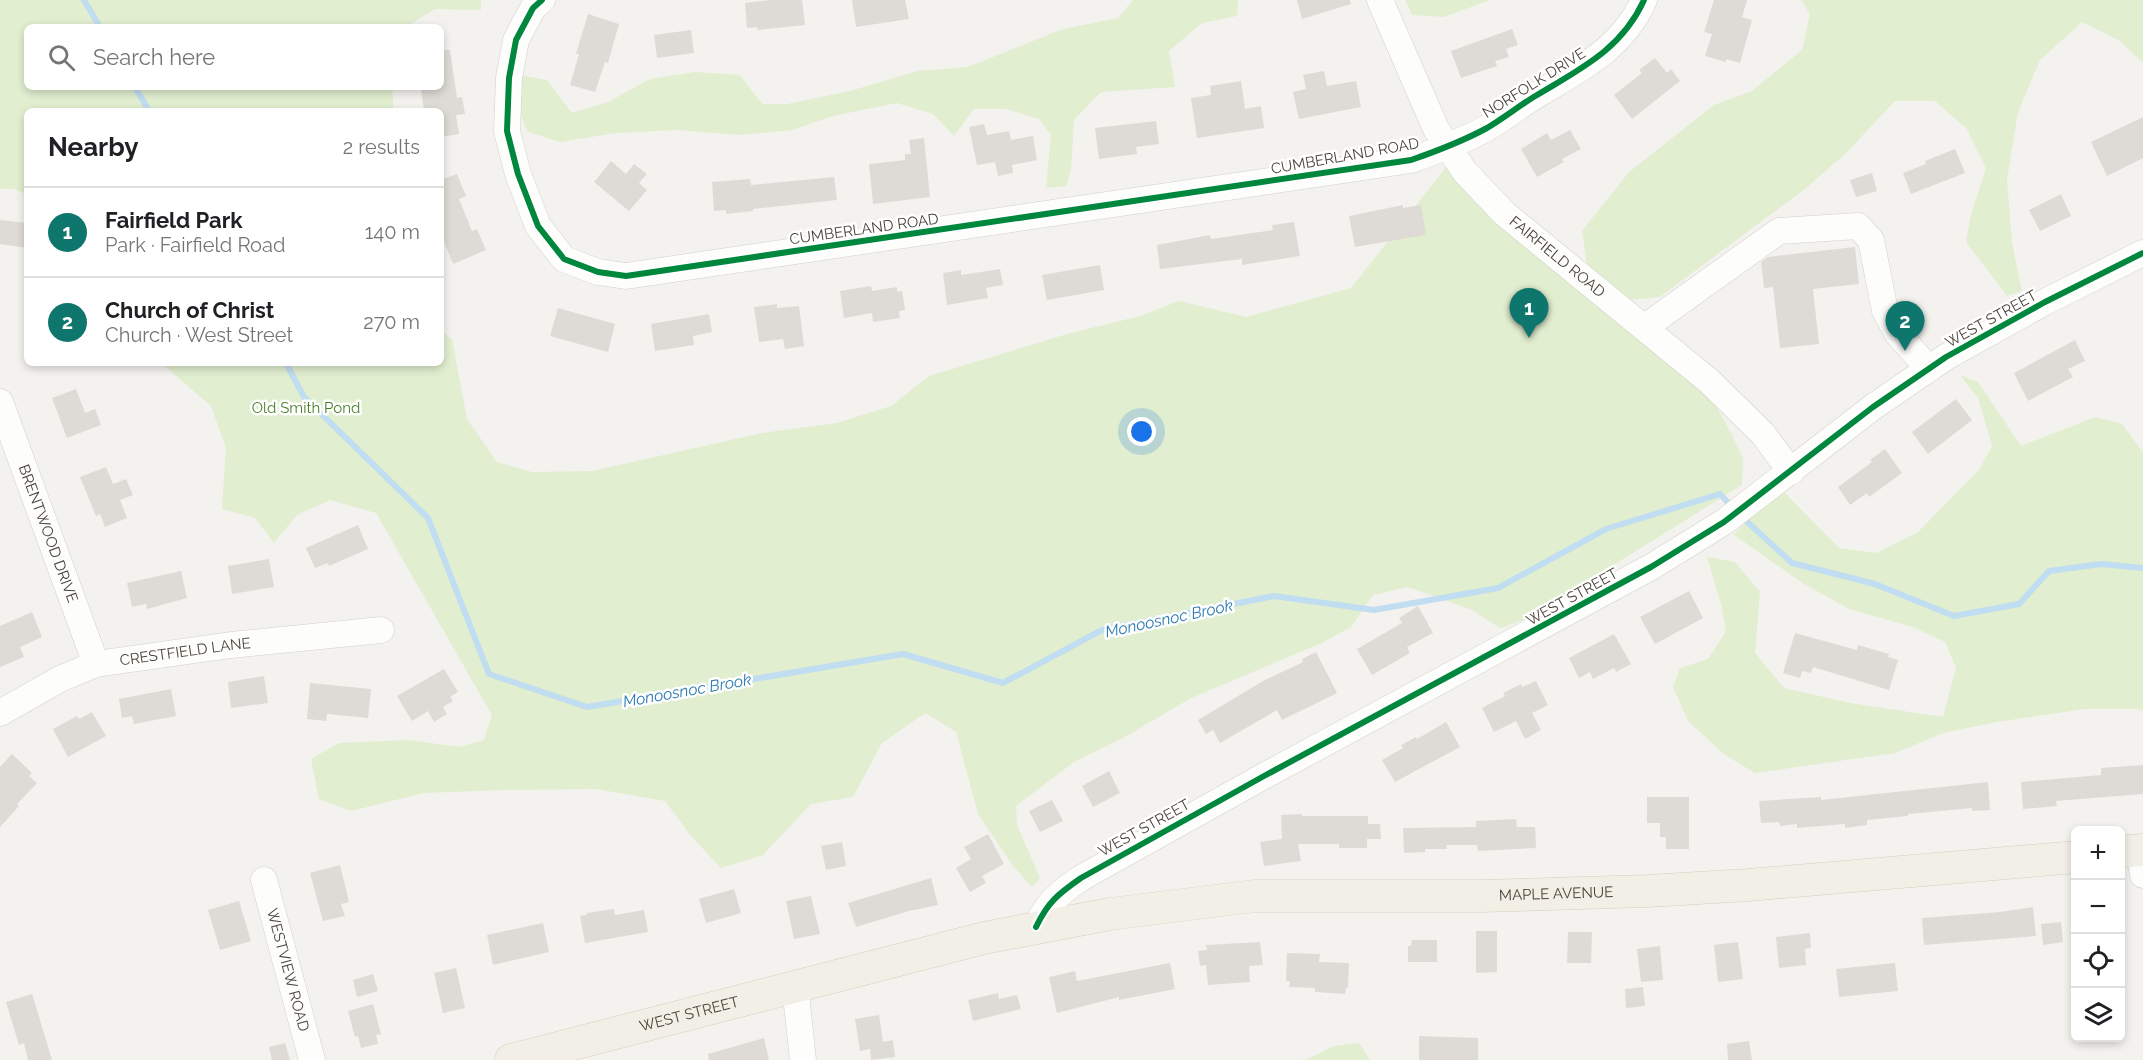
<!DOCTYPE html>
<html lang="en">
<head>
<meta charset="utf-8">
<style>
	:root { --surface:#fff; --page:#f2f2f2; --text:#202124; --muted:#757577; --line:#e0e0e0; --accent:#0f766e }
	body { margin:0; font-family:Raleway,sans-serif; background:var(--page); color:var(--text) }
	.controls { position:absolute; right:18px; bottom:18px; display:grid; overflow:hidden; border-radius:9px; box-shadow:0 3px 9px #0003 }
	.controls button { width:54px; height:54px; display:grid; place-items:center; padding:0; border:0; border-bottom:2px solid var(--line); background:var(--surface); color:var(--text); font:30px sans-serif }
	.you { position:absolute; left:1142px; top:432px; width:21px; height:21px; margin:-15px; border:4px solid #fff; border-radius:50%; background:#1a73e8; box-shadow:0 0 0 9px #1a73e833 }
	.badge { display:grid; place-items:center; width:39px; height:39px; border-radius:50%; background:var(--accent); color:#fff; font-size:20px; font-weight:700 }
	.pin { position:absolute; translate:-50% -50px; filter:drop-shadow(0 2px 3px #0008) }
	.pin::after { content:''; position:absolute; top:32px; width:21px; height:18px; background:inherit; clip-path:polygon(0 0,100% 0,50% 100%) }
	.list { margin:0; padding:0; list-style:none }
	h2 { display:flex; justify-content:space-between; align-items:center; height:78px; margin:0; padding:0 24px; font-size:26px }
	h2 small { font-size:20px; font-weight:400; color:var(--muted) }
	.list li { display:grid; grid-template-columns:39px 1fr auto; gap:18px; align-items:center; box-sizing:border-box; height:90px; padding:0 24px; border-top:2px solid var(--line) }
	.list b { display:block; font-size:22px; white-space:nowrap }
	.list p { margin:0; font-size:20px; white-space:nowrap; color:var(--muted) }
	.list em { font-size:20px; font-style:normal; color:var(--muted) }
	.icon { flex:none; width:33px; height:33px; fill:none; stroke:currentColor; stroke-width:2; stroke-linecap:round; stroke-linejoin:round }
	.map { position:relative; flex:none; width:2143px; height:1060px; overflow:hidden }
	.search { position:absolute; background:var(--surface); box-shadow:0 3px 9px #0003; left:24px; top:24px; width:420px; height:66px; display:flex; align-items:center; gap:15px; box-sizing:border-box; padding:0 21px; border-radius:9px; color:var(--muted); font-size:22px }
	.panel { position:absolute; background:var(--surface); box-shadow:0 3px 9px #0003; left:24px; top:108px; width:420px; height:258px; border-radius:9px }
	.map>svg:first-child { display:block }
	.green { fill:#e1eecf }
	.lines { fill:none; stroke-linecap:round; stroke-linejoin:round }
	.stream { stroke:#c0ddf1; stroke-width:6 }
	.building { fill:#dedbd6 }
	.minor-casing { stroke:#d2d0cb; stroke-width:27 }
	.major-casing { stroke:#d6cebb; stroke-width:33 }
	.minor { stroke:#fdfdfc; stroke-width:26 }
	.major { stroke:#f2efe6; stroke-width:32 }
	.cycleway-casing { stroke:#fff; stroke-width:10 }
	.cycleway { stroke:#00873e; stroke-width:6 }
	.labels { text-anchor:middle; stroke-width:5; stroke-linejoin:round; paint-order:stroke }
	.street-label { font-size:15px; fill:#4b4439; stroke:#fff }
	.park-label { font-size:15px; fill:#4a7f2a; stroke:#fff }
	.water-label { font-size:16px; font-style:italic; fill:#2e7ab2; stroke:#fff }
</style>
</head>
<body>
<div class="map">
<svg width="2143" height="1060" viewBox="0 0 2143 1060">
	<rect width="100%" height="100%" fill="#f4f2ee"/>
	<g class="green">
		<path d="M0,0h481v10l-46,-1 -29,18h-379v60h365l2,24h-367v84l-12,-6h-15z"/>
		<path d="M1133,0h105l-1,16 -35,7 -33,28 6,36 -74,5 -27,28 -3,49 -5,17 -20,2 5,-53 -12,-16 -33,-10h-32l-20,27 -21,-22 -36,-11 -64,13 -41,14 -52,5 -62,-5 -62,3 -56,9 -32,-10 -11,-24 2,-33 28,5 25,33 36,-11 42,-23 45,-7 45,3 22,29h25l63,-13 68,-20 50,-4 95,-38 55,-11z"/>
		<path d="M1405,0h85l-46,17 -32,-2z"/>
		<path d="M1801,0h342v63l-23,-22 -38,-19 -42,38 -22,52 -11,67 5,64 10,48 -15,5 -41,-54 5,-27 15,-47 -19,-39 -32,-28h-40l-50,53 -39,34 -146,109 -30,3 -43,-36 -5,-33 47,-59 85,-67 38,-14 50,-41 8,-36z"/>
		<path d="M1458,152l248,236 25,45 12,26 -1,26 -215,134 -27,9 -28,-18 -64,-23 -35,8 -22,32 -27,15 -133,56 -68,40 -49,24 -58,44 1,19 23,53 -8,9 -19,-21 -35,-52 -22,-82 -31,-19 -43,30 -29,54 -42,7 -48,51 -42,13 -30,-32 -26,-35 -69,-12 -89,1 -83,3 -73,18 -32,-12 -8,-40 28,-16 69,-3 52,7 24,-7 8,-25 -116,-202 -46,-13 -33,15 -23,28 -19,-25 -33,-9 4,-61 -15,-42 -50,-43h280v-32l11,8 15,80 30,43 35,10 60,-1 170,-38 75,-10 54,-17 38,-30 138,-42 73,-18 39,-15 67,16 105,-29z"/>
		<path d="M1960,375l18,7 43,64 74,-29 27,7 21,28v259l-5,-2h-53l-89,13 -53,11 -48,20 -140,20 -30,-18 -37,-34 -15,-34 7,-19 28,-9 18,-28 -5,-27 -14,-47 28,5 25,30 -5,61 29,35 66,15 93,14 13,-49 -11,-26 -32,-15 -64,-18 -45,-25 -70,-49 28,-32 23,-10 54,55 38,5 41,-21 61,-62 13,-24 -14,-48z"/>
		<path d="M1359,1043l11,17h-71l9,-1 26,-13z"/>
	</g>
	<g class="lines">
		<g class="stream">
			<path d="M84,0l16,27"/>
			<path d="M135,87l14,24"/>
			<path d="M286,363l18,34 124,121 61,156 98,33 316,-53 100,29 99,-53 172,-34 100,14 124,-22 108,-59 114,-35 13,14"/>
			<path d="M1742,517l50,46 83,21 79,32 65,-12 30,-33 52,-7 42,4"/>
		</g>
	</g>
	<g class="building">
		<path d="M771,0h31l3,25 -47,5 -1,-3 -10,1 -2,-25z"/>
		<path d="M852,0h53l4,19 -53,8z"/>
		<path d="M1297,0h53l1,4 -49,15z"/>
		<path d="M1714,0h33l-5,17 10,3 -12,43 -14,-4v3l-21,-6 7,-22 -8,-2z"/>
		<path d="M588,14l31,10 -11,39 -3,-1 -10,30 -25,-7 9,-31h-3z"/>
		<path d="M1512,29l6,16 -12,4 3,8 -14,4 2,5 -36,12 -10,-27z"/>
		<path d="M691,30l3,23 -37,5 -3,-23z"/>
		<path d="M441,50h9l7,48 5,-1 3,17 -9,1 3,19 -18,3v-26h-17l-3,-22 20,-2z"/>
		<path d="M1655,58l12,15 4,-4 9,12 -48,38 -18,-24 28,-22 -3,-3z"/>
		<path d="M1324,71l3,15 29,-5 5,26 -62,12 -6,-27 13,-3 -3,-14z"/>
		<path d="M1241,81l4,28 16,-3 3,22 -67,10 -6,-40 20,-3 -1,-9z"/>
		<path d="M2143,117v41l-36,18 -16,-34z"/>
		<path d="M1156,121l3,23 -23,3 1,7 -38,5 -4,-31z"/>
		<path d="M984,124l3,11 22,-4 2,9 22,-4 4,24 -25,5 1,8 -15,3 -3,-14 -18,3 -8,-38z"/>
		<path d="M1570,130l11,19 -19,10 2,3 -27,15 -16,-28 26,-16 4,7z"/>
		<path d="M924,138l6,59 -57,7 -4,-40 36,-4v-6h6l-2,-14z"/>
		<path d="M1955,149l10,24 -54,21 -8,-21 23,-9 -1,-3z"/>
		<path d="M611,161l15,13 8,-10 13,10 -8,9 8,7 -18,21 -35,-29z"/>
		<path d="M1872,173l5,18 -21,6 -6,-17z"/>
		<path d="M457,174l9,22 -7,3 13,32 5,-2 9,21 -33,14 -12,-30v-54z"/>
		<path d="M834,177l3,23 -84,9v2l-27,3v-4l-12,1 -2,-29 38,-3 1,6z"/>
		<path d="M2061,194l10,22 -31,15 -11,-21z"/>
		<path d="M1403,205v3l18,-3 5,30 -71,12 -6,-31z"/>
		<path d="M0,220l27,3v25l-27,-4z"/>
		<path d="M1294,222l6,34 -58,9v-6l-82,10 -3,-24 53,-10 1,4 62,-9 -1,-5z"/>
		<path d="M1855,247l4,37 -46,5 6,55 -39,4 -7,-61 -9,1 -3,-26 7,-5z"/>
		<path d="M1100,265l4,25 -57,10 -5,-25z"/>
		<path d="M1000,269l3,16 -17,3 2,10 -41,7 -4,-32 18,-3v5z"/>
		<path d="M871,286l1,5 25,-4v5l5,-1 3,19 -6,1 1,7 -27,4 -1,-9 -28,5 -4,-27z"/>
		<path d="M777,304v4l22,-2 5,40 -19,3 -2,-10 -24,3 -5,-35z"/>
		<path d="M558,308l57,16 -7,28 -58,-16z"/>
		<path d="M709,314l3,18 -19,4 1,9 -39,6 -4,-27z"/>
		<path d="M2075,340l10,21 -17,8 5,8 -45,24 -14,-28z"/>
		<path d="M76,389l9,24 10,-4 6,16 -34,13 -15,-40z"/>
		<path d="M1956,399l16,21 -44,34 -16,-22z"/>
		<path d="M1885,449l17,24 -33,24 -2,-4 -17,12 -12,-18 34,-25 -2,-2z"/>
		<path d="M106,467l7,17 13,-5 7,16 -13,5 7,18 -22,9 -5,-13 -4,2 -16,-39z"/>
		<path d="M358,525l10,24 -39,17 -1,-3 -13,5 -9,-20z"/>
		<path d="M269,559l5,28 -42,7 -4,-28z"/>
		<path d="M181,571l6,27 -40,11 -1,-5 -14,3 -5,-24z"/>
		<path d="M1689,591l14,27 -48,26 -15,-27z"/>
		<path d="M1418,606l15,27 -26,14 3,6 -38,22 -15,-26 45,-26 -3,-5z"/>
		<path d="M32,612l10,25 -22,10 4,10 -24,10v-41z"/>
		<path d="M1795,633l62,17 1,-5 31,9 -1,3 10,3 -9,30 -76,-23 -2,6 -9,-2 -2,7 -17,-5z"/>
		<path d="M1614,634l17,30 -15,8 -2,-4 -21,11 -3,-7 -11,6 -10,-20z"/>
		<path d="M1316,652l21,41 -55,27 -5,-10 -57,33 -7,-13 -7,4 -8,-14 65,-39 40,-19 -1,-3z"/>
		<path d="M444,669l14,23 -8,5 3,4 -10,6 4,7 -13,8 -6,-11 -16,10 -15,-25z"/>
		<path d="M264,676l4,27 -37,5 -3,-26z"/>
		<path d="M1536,681l12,24 -16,8 9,17 -16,9 -9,-18 -22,11 -12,-24 23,-12 -2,-3 18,-9 1,3z"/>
		<path d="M310,683l61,6 -3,29 -41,-4 -1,7 -19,-2z"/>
		<path d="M171,689l5,27 -42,8 -2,-8 -10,2 -3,-19z"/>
		<path d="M92,712l14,24 -38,21 -15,-28 24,-13 2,3z"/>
		<path d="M1446,722l14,25 -65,35 -13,-22 21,-12 -2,-3 15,-8 1,2z"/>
		<path d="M12,754l20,19 -3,3 8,7 -20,21 2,2 -19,21v-60z"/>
		<path d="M2143,765v29l-87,7 1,5 -34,3 -2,-27 80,-7v-7z"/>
		<path d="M1109,771l11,22 -27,14 -11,-21z"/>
		<path d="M1988,782l2,28 -18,1v-3l-64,6v2l-41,4v5l-22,3v-4l-48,4v-4l-17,2 -1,-4 -18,1 -2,-22 62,-4v3z"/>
		<path d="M1647,797h42v52h-23v-12h-6v-14h-13z"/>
		<path d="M1052,800l11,21 -23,11 -11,-21z"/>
		<path d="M1302,814v2h66v8h12l1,15h-14v9h-28v-4h-41l3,17 -37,5 -4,-24 22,-3 -1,-24z"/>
		<path d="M1516,819l1,8h18l1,21 -58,3 -1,-6h-31l1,4h-22v3l-21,1 -1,-25 73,-1v-6z"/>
		<path d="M988,834l16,30 -22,12 4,7 -16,9 -14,-24 15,-9 -7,-12z"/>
		<path d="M842,842l4,24 -20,4 -5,-24z"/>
		<path d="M340,865l9,37 -8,2 4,12 -22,5 -13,-48z"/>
		<path d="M931,878l7,27 -29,6 -53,16 -8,-24z"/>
		<path d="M734,889l7,24 -35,10 -7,-24z"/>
		<path d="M811,896l9,38 -26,5 -8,-38z"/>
		<path d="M239,901l12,40 -31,9 -12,-40z"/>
		<path d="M2033,907l3,29 -112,9 -2,-27 78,-6z"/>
		<path d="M614,909l1,6 29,-5 4,22 -63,11 -5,-27 7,-1v-2z"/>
		<path d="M2061,922l2,20 -20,3 -2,-21z"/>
		<path d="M543,923l6,29 -56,13 -6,-30z"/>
		<path d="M1476,931h21v41l-21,1z"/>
		<path d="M1568,932h24l-1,31h-24z"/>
		<path d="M1810,933l1,15 -6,1 1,16 -27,3 -3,-31z"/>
		<path d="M1412,940h25v22h-29v-16h3z"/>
		<path d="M1260,942l3,23 -14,1 1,16 -42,3 -2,-20 -6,1 -2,-15 9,-1 -1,-5z"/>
		<path d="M1738,942l5,37 -25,3 -4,-37z"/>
		<path d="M1660,946l3,34 -22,2 -4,-33z"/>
		<path d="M1287,953l33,1 -1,8 30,1 -1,25h-2l-1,6 -30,-2v-4l-26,-1 1,-6h-4z"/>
		<path d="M1170,963l5,26 -56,11v-3l-62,16 -8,-36 26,-6 2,10z"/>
		<path d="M1895,963l3,28 -59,6 -3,-28z"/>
		<path d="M456,968l9,40 -22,5 -9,-40z"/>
		<path d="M373,974l5,17 -21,6 -4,-17z"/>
		<path d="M1643,987l2,19 -19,2 -1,-19z"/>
		<path d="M998,993l1,6 18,-4 4,14 -48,12 -5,-21z"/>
		<path d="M32,994l4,13 16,53h-24l-4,-17 -5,2 -13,-43z"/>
		<path d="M373,1004l8,30 -5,1 2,9 -17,4 -3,-12 -3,1 -7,-26z"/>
		<path d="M879,1015l4,27 10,-2 2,17 -24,3 -1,-11 -10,2 -5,-32z"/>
		<path d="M1419,1036l59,2v22h-59z"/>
		<path d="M764,1038l5,22h-60l-1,-6z"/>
		<path d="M1749,1041l3,19h-24l-1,-16z"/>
		<path d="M285,1043l5,17h-18l-3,-13z"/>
	</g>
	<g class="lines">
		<defs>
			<g id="minor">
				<path d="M542,0l-9,8 -17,32 -7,38 -2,53 11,43 20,52 26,33 34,13 28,4 785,-116c26,-9 52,-19 76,-32 17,-10 33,-23 50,-33 43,-26 85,-46 107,-95"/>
				<path id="s1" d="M1380,0l56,129 29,43 40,42 204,167 54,53 28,38"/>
				<path d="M1645,327l134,-96 79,-5 13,14 14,71 12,22 32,36"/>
				<path id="s2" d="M0,402l96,262"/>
				<path id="s3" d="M0,713l60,-34 36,-15 135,-19 150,-15"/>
				<path d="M2139,850l4,25"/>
				<path id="s4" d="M264,880l48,180"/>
				<path d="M1036,927c12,-25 22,-33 45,-49l183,-102 387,-209 73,-45 149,-115 73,-50 99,-55 98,-49"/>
				<path d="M795,986l8,74"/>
			</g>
			<g id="major">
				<path d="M2120,852l23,-2"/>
				<path id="s5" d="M511,1060l473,-122 126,-24 145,-18h227l166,-5 100,-6 328,-28"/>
			</g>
		</defs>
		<use href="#minor" class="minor-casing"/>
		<use href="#major" class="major-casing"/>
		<use href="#minor" class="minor"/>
		<use href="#major" class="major"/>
		<defs>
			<g id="cycleway">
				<path d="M542,0l-9,8 -17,32 -7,38 -2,53 11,43 20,52 26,33 34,13 28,4 785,-116c26,-9 52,-19 76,-32 17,-10 33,-23 50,-33 43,-26 85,-46 107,-95"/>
				<path d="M1036,927c12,-25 22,-33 45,-49l183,-102 387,-209 73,-45 149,-115 73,-50 99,-55 98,-49"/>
			</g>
		</defs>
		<use href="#cycleway" class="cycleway-casing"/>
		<use href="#cycleway" class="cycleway"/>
	</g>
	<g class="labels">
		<g class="street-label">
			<text transform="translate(1534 83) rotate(-32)" y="5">NORFOLK DRIVE</text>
			<text transform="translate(1345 156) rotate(-10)" y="5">CUMBERLAND ROAD</text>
			<text transform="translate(864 229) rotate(-8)" y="5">CUMBERLAND ROAD</text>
			<text dy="5" stroke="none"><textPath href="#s1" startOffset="318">FAIRFIELD ROAD</textPath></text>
			<text transform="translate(1991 319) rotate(-29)" y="5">WEST STREET</text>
			<text dy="5" stroke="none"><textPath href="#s2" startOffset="140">BRENTWOOD DRIVE</textPath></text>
			<text transform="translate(1572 597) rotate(-29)" y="5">WEST STREET</text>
			<text dy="5" stroke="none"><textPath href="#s3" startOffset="198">CRESTFIELD LANE</textPath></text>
			<text transform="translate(1144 828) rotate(-29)" y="5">WEST STREET</text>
			<text dy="5" stroke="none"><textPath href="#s5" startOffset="1064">MAPLE AVENUE</textPath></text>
			<text dy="5" stroke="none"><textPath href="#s4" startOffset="93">WESTVIEW ROAD</textPath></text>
			<text dy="5" stroke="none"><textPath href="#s5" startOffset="184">WEST STREET</textPath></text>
		</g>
		<g class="park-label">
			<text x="306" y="413">Old Smith Pond</text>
		</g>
		<g class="water-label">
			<text transform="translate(1169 618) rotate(-12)" y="6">Monoosnoc Brook</text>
			<text transform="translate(687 690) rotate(-10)" y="6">Monoosnoc Brook</text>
		</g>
	</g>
</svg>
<div class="controls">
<button>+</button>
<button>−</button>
<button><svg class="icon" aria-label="locate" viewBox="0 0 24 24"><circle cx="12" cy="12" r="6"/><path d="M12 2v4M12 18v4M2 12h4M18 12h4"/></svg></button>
<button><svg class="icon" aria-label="layers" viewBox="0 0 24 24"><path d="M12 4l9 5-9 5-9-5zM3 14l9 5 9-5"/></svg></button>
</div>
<div class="you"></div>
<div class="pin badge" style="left:1529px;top:338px">1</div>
<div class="pin badge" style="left:1905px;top:351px">2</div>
<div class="search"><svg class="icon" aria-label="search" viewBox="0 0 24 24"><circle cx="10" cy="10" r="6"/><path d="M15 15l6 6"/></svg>Search here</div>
<section class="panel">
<h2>Nearby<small>2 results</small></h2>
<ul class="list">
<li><span class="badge">1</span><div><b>Fairfield Park</b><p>Park · Fairfield Road</p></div><em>140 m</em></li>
<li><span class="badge">2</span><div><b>Church of Christ</b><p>Church · West Street</p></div><em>270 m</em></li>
</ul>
</section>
</div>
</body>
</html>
